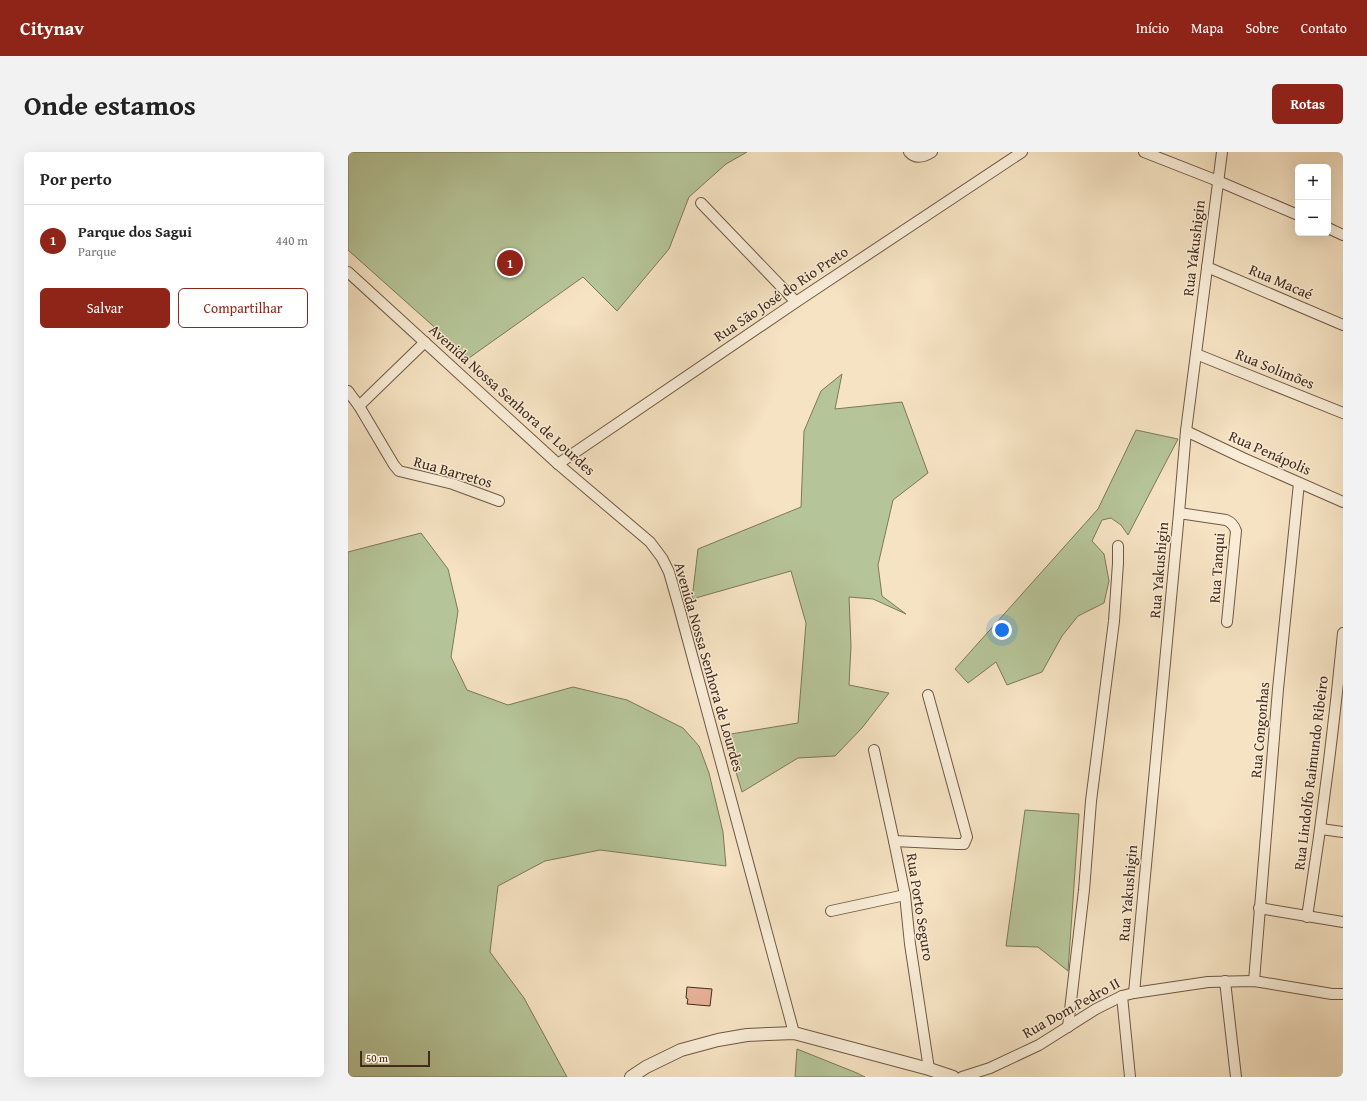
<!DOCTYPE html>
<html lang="pt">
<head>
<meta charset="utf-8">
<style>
	:root { --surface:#fff; --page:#f2f2f2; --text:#222; --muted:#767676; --line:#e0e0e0; --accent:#8f2418 }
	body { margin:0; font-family:"Gentium Book Plus",serif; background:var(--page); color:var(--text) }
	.controls { position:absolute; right:12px; top:12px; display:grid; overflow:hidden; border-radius:6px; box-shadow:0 4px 16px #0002 }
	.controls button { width:36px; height:36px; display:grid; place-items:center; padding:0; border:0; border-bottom:1px solid var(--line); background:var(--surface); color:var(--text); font:20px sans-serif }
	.scale { position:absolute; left:12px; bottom:10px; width:70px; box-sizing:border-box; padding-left:4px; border:2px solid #442a1b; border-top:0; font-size:11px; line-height:14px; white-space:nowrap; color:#442a1b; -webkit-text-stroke:3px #f9edd8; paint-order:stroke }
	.you { position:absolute; left:654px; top:478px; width:14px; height:14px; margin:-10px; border:3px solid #fff; border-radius:50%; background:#1a73e8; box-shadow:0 0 0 6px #1a73e833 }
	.badge { display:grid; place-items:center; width:26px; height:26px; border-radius:50%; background:var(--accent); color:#fff; font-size:13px; font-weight:700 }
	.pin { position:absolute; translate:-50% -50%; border:2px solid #fff; box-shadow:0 1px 4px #0006 }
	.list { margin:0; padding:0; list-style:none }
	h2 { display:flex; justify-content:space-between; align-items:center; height:52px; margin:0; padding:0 16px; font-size:17px }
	h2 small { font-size:13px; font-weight:400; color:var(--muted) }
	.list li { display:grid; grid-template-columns:26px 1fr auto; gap:12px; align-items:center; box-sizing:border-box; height:72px; padding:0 16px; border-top:1px solid var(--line) }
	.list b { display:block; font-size:15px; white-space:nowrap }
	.list p { margin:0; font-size:13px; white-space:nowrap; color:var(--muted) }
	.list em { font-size:13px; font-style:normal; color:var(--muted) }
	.actions { display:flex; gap:8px; padding:12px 16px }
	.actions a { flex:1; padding:9px 0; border:1px solid var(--accent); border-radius:6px; text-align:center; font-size:14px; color:var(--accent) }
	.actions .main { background:var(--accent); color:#fff }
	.map { position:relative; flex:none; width:995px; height:925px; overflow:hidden; border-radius:6px }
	header { display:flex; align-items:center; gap:24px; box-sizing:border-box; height:56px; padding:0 20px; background:var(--accent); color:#fff }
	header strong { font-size:19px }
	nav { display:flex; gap:22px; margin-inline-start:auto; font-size:14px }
	.intro { display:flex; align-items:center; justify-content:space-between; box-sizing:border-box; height:96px; padding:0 24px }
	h1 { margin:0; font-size:28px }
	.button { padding:10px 18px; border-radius:6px; background:var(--accent); color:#fff; font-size:14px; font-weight:700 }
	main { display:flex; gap:24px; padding:0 24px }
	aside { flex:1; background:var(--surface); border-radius:6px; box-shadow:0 4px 16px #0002 }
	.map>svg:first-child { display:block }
	.green { fill:#b6c599; stroke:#7d785a }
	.building { fill:#e7b096; stroke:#442a1b }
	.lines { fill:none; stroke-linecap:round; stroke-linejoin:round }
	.minor-casing { stroke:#705845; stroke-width:12 }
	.tertiary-casing { stroke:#705845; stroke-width:14 }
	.minor { stroke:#f9edd8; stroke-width:10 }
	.tertiary { stroke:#f9edd8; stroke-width:12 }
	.labels { text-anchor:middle; stroke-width:3; stroke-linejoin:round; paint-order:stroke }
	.street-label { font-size:15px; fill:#442a1b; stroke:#f9edd8 }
</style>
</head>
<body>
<header>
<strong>Citynav</strong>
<nav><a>Início</a><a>Mapa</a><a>Sobre</a><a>Contato</a></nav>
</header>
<div class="intro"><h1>Onde estamos</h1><a class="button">Rotas</a></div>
<main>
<aside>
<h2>Por perto<small></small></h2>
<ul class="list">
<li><span class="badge">1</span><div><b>Parque dos Sagui</b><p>Parque</p></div><em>440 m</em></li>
</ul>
<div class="actions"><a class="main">Salvar</a><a>Compartilhar</a></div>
</aside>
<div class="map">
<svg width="995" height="925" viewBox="0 0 995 925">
	<rect width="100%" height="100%" fill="#f6e3c3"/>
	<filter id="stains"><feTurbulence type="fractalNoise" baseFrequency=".005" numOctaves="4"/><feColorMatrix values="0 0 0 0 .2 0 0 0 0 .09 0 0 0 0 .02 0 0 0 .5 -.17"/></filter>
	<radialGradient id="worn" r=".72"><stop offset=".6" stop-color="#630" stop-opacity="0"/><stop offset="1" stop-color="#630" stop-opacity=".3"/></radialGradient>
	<g class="green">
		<path d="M0,0h399l-21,12 -37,33 -20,52 -52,62 -34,-34 -114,81 -121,-108z"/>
		<path d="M494,222l-7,35 67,-7 26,71 -35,27 -15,65 4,31 24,18 -33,-15 -24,-2 2,49 -2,39 40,8 -27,35 -27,28 -37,2 -56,34 -17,-57 73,-12 8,-100 -15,-52 -99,28 6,-50 103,-42 3,-76 17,-40z"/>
		<path d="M788,278l42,9 -50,96 -7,-10 -10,-7 -9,2 -10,21 12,13 5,27 -5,22 -26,13 -16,20 -20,36 -35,13 -11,-23 -28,21 -13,-14 143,-160z"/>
		<path d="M73,381l27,36 10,42 -7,46 16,33 41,15 65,-18 54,13 56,28 16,18 10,27 14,59 3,34 -126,-16 -55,11 -47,25 -8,66 34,46 43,79h-219v-525z"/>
		<path d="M677,658l54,4 -11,157 -30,-24 -32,-1z"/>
		<path d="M449,897l60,24 8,4h-70z"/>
	</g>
	<path class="building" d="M339,835l25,2 -2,17 -23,-2 1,-5 -2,-1z"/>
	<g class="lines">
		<defs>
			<g id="minor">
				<path d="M561,0c7,8 15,5 23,0"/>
				<path d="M796,0l74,29 80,34"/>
				<path d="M353,51l95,99"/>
				<path d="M980,76l15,7"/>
				<path d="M859,115l136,58"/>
				<path d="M0,120l210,192 92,78 12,16 7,14 10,35 115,426"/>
				<path d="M848,202l147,59"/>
				<path d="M0,239l11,15 35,59 5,6 54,13 46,17"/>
				<path d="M11,254l66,-64"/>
				<path d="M838,279l57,27 100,44"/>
				<path d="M210,312l238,-162 226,-150"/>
				<path d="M831,361l47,7c5,2 8,5 10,11l-9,91"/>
				<path d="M526,598l20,91 11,54 5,49 19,125"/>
				<path d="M973,677l22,3"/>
				<path d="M546,689l63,3h7l3,-7 -39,-142"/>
				<path d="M911,756l84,14"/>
				<path d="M483,759l74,-16"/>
				<path d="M959,765c15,-95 27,-189 36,-284"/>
				<path d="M877,829l11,96"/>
				<path d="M906,829l24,-292 21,-206"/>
				<path d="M786,841l45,-480 7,-82 36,-279"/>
				<path d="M774,844l8,81"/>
				<path d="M720,875l16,-137 7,-89 23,-180 4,-58v-17"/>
				<path d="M614,925l28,-9 49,-23 57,-36 26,-13 12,-3 74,-11 46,-1 78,13h11"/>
			</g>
			<path id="tertiary" d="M283,925l15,-10 35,-17 37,-10 29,-5 47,-2 135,36 24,8"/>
		</defs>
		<use href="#minor" class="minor-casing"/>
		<use href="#tertiary" class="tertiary-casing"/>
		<use href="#minor" class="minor"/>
		<use href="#tertiary" class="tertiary"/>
	</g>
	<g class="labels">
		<g class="street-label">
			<text transform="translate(846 96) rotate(-83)" y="5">Rua Yakushigin</text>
			<text transform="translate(933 130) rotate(23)" y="5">Rua Macaé</text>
			<text transform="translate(433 142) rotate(-34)" y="5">Rua São José do Rio Preto</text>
			<text transform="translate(927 217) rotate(22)" y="5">Rua Solimões</text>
			<text transform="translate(164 248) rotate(42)" y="5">Avenida Nossa Senhora de Lourdes</text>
			<text transform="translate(922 301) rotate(24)" y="5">Rua Penápolis</text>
			<text transform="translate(105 320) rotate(16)" y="5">Rua Barretos</text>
			<text transform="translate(869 416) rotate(-86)" y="5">Rua Tanqui</text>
			<text transform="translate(811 418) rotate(-85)" y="5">Rua Yakushigin</text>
			<text transform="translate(361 515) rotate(74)" y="5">Avenida Nossa Senhora de Lourdes</text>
			<text transform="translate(912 578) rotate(-85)" y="5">Rua Congonhas</text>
			<text transform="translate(963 621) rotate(-83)" y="5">Rua Lindolfo Raimundo Ribeiro</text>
			<text transform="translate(780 741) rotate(-85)" y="5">Rua Yakushigin</text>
			<text transform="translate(572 755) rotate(81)" y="5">Rua Porto Seguro</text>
			<text transform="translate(723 856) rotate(-29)" y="5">Rua Dom Pedro II</text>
		</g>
	</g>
	<rect width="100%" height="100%" filter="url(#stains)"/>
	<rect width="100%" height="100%" fill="url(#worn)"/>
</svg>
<div class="controls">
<button>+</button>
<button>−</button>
</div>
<div class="scale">50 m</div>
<div class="you"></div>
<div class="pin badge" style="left:162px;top:111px">1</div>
</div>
</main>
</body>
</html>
